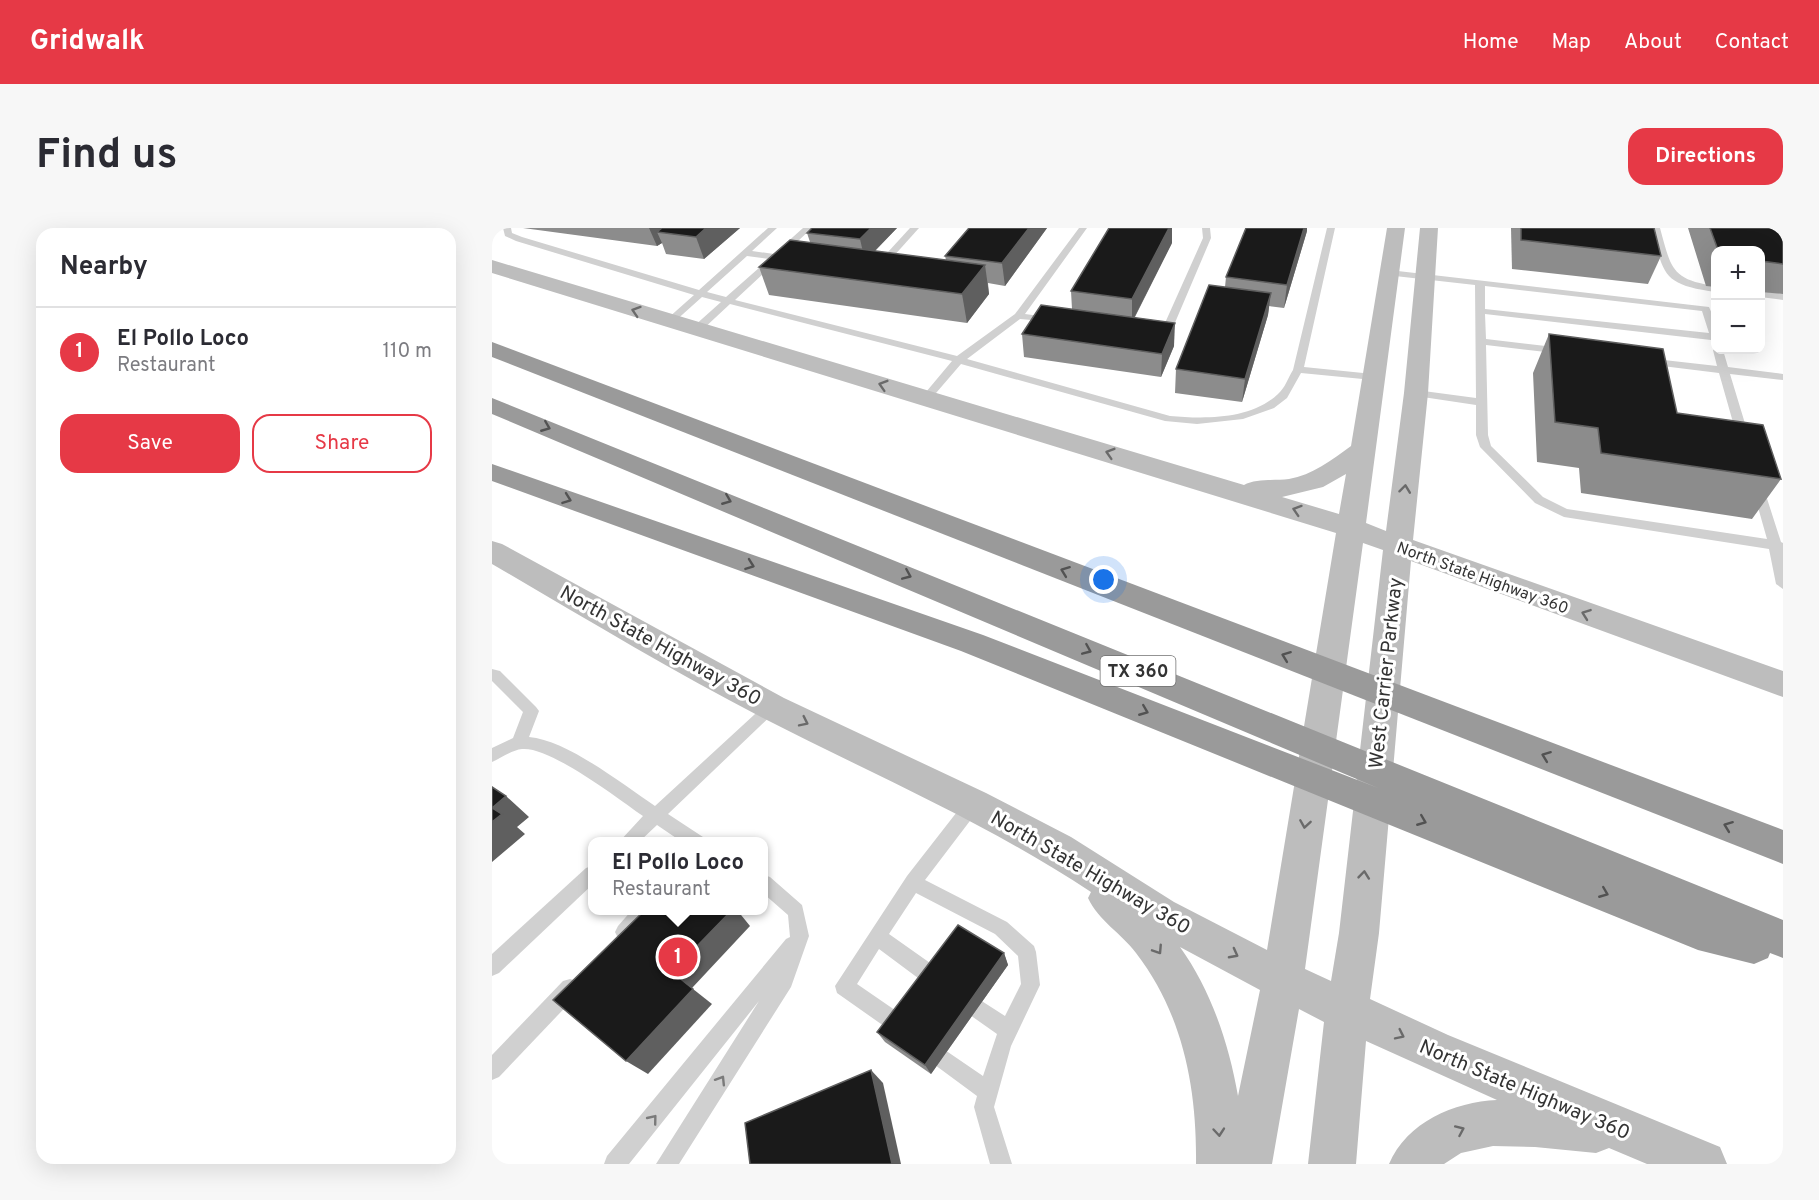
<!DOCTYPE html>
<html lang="en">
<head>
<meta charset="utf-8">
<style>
	:root { --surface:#fff; --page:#f7f7f7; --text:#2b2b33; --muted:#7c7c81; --line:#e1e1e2; --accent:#e63946 }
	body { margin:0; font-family:Overpass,sans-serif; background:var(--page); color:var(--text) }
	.controls { position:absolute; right:18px; top:18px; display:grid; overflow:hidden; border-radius:12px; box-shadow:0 6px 24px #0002 }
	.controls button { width:54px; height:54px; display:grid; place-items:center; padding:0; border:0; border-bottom:2px solid var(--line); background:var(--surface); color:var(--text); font:30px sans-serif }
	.you { position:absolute; left:612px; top:352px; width:21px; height:21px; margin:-15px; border:4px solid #fff; border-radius:50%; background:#1a73e8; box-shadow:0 0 0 9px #1a73e833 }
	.badge { display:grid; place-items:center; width:39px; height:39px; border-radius:50%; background:var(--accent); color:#fff; font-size:20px; font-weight:700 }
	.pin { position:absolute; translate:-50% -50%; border:3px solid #fff; box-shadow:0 2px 6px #0006 }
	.popup { position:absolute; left:96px; top:609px; width:180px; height:78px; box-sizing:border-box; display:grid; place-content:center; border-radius:12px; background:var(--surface); filter:drop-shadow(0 2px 4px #0005); font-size:20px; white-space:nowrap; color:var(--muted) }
	.popup b { font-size:22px; color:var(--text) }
	.popup::after { content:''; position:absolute; left:50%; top:100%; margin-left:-12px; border:12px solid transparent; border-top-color:var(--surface) }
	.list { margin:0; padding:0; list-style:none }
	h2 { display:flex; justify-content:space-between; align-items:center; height:78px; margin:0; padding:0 24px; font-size:26px }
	h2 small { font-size:20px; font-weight:400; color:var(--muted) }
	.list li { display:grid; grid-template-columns:39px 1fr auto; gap:18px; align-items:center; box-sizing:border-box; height:90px; padding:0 24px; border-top:2px solid var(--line) }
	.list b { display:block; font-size:22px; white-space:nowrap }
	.list p { margin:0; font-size:20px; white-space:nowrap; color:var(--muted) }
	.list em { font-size:20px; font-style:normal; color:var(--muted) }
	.actions { display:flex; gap:12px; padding:18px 24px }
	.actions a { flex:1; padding:14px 0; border:2px solid var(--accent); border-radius:18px; text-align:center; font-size:21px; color:var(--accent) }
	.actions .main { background:var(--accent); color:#fff }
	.map { position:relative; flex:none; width:1291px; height:936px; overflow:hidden; border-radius:18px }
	header { display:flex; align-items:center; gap:36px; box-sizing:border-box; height:84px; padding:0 30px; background:var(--accent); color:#fff }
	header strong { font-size:28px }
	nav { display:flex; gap:33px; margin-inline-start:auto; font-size:21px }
	.intro { display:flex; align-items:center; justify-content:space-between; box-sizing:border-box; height:144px; padding:0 36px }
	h1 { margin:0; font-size:42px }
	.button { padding:15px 27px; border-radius:18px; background:var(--accent); color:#fff; font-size:21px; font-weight:700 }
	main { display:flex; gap:36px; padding:0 36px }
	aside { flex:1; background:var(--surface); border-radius:18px; box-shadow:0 6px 24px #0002 }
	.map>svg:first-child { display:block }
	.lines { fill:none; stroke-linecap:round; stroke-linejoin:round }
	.lane { fill:#d0d0d0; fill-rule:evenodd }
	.secondary { fill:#bdbdbd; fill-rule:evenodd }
	.highway { fill:#9a9a9a; fill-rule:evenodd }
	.wall { fill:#8c8c8c }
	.shaded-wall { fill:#5f5f5f }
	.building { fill:#1a1a1a; stroke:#5f5f5f; stroke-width:1.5 }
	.oneway { stroke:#6a6a6a }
	.oneway2 { stroke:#525252 }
	.oneway3 { stroke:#7a7a7a }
	.labels { text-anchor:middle; stroke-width:6; stroke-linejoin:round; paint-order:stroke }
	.far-street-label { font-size:16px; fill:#333; stroke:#fff }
	.shield { fill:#fff; stroke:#707070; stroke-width:1.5 }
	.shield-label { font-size:18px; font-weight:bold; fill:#333 }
	.street-label { font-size:20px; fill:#333; stroke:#fff }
</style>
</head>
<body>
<header>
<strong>Gridwalk</strong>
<nav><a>Home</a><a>Map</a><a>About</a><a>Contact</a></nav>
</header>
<div class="intro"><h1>Find us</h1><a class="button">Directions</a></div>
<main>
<aside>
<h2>Nearby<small></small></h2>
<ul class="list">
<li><span class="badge">1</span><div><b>El Pollo Loco</b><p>Restaurant</p></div><em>110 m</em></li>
</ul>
<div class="actions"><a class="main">Save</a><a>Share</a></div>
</aside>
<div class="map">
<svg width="1291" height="936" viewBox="0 0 1291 936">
	<rect width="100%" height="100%" fill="#fff"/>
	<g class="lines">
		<g class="lane">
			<path d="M11,0h8l1,5 10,4 177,53 69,-62h9l-25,23 22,3 29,-26h9l-29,27 11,2v4l-16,-1 -43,40 222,56 58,-42 64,-86h8l-62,86 29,4v4l-34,-3 -53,40 203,57c34,3 81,4 108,-22 7,-6 10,-16 15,-24l34,-142h8l-31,139 69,7 5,3 -5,3 -72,-7 -14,25 -13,10 -31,11 -46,5 -32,-3 -204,-57 -31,36 -4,1 -5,-3 31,-37 -222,-57 -29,27h-8v-4l28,-25 -19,-5 -29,26h-6v-4l27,-24 -178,-54 -11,-5zM255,28l22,3 -43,38 -19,-5z"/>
			<path d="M418,0h9l-36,40h-6v-4z"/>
			<path d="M710,0h8l1,10 -37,87 -15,8h-8v-4l14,-6 38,-85z"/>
			<path d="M1160,0h8c11,40 11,52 56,58v6c-52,-7 -53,-16 -64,-64z"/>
			<path d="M897,42l320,37 7,16v20l-5,-3 -226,-26 1,25 77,9 5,3 -5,3 -77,-9 2,90 3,11 52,51 24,12 200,30 -15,-53 6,-4 4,1 19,59 2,1v46l-7,-5 -7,-35 -205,-32 -29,-14 -55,-56 -4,-12v-30l-60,-9 -5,-3 5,-3 60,8 -1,-113 -89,-10 -2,-2zM993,58l217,25 7,22 -224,-24z"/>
			<path d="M1268,63l23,3v6l-23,-3z"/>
			<path d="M1224,120v2h7l5,17 55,7v6l-53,-6 20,66 -2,2 -4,1 -6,-3 -19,-67 -73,-9 -5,-3 5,-3 71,8 -4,-16z"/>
			<path d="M0,441l8,2 36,36 3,4 -10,26c38,3 93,47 126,69l112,-103h10l3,4 -112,107 35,23 2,5h-23l-25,-17 -18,17h-20l24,-26c-25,-17 -93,-70 -121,-67 -10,1 -21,9 -30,13v-14l21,-10 10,-26 -31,-31z"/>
			<path d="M481,569l6,2 2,5 -2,5 -54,71 82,42 27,24 2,6 4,33 -29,61 -17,61 18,57h-22l-16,-57 3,-11 -42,-31 -3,-7 3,-7 7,-3 41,28 14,-42 -27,-19 -3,-7 3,-7 7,-3 28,18 16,-32 -3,-28 -23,-22 -79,-41 -27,41 51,36 2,7 -2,7 -7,2 -7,-2 -47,-35 -22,35 48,33 3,7 -3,7 -7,3 -7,-3 -54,-38 -2,-7 72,-110 60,-77z"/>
			<path d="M100,638v19l-93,88 -7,3v-22l94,-86z"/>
			<path d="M272,647l6,2 32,28 7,31 -18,51 -112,177h-23l103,-163 -130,163h-25l3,-8 179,-217 4,-2 -2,-22 -24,-21z"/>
			<path d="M140,682h22l-24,28 -6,3 -6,-3 -3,-6 3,-6z"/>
			<path d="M78,751l7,2 2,7 -2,7 -78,82 -7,3v-25l71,-74z"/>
		</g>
		<path class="secondary" d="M895,0h18l-39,295 20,8 18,-138 16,-165h18l-10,165 -15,147 370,131v26l-372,-136 -32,372 -9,66 78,36 272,112 7,17h-80l-38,-16 -13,5 -61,-6 -42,-1 -32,7 -17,11h-55c18,-42 65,-62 108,-64l-131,-59 -10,123h-48l16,-142 -25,-13 -27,155h-76c1,-76 -13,-150 -60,-211 -15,-20 -37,-32 -48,-55l3,-6c-104,-69 -219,-118 -330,-175 -91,-47 -180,-101 -269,-153v-23l10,3 282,154 202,95 85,44 103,65 93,48 69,-417 -844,-260v-13l752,225c12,-7 31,-4 45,-6 23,-4 43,-19 62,-33zM854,246l-7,40 -57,-17 41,-10zM871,315l20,7 -44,383 -8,48 -26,-12zM688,719l80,43 -22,106c-9,-52 -27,-106 -58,-149z"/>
		<g class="highway">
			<path d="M0,114l1291,488v34l-1291,-507z"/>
			<path d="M0,170l1291,522v38l-13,-5 -2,5 -14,6 -56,-14 -737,-299 -469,-170v-17l491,171 395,153 -886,-374z"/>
		</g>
	</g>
	<g class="wall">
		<path d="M31,0h217l-36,31 -38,-5 -4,-11 -5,3z"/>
		<path d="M320,0h85l-22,23 71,9 -1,-4 24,-28h78l-42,58 -17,-3 1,11 -22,29 -198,-28 -10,-28 51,-25 -3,-9z"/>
		<path d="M1019,0h143l7,28 -13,28 -136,-15z"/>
		<path d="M1196,0h95v66l-22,-2v-42h-45v37l-10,-1z"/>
		<path d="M815,3l-23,77 -15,-2 -1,9 -26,87 -67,-9 1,-24 49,-82 1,-10z"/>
		<path d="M680,15l-37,74 39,29 -13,31 -137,-20 -2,-23 50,-25 -1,-18z"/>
		<path d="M1057,106l128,79 104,66 -29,40 -171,-26 -2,-25 -42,-6 -4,-89z"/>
		<path d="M512,725l4,12 -77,109 -46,-32 -8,-10z"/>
	</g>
	<g class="shaded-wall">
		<path d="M157,0h32l-24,4 5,11 -5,3z"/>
		<path d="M214,0h34l-36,31 -8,-22z"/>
		<path d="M379,0h26l-32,33 -5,-22z"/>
		<path d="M537,0h18l-42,58 -3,-23z"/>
		<path d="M677,0h3v15l-40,79v-23z"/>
		<path d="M812,0h3v3l-23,77 3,-23z"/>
		<path d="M493,37l4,29 -22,29 -5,-29z"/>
		<path d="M779,65l-3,22 -26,87 3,-23z"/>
		<path d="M683,95l-1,23 -13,31 1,-23z"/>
		<path d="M14,568l23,21 -12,10 8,7 -33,28v-54z"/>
		<path d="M240,682h5l13,16 -58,62 -20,-16z"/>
		<path d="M512,725l4,12 -77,109 -6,-9z"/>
		<path d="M201,761l19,15 -64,70 -22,-13z"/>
		<path d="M379,842l12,13 18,81h-9z"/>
	</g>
	<g class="building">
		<path d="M170,0h44l-10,9 -39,-5z"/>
		<path d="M320,0h59l-11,11 -53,-6z"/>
		<path d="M477,0h60l-27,35 -57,-7z"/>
		<path d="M617,0h60l-37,71 -61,-8z"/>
		<path d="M754,0h58l-17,57 -61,-8z"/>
		<path d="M1029,0h133l7,28 -140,-16z"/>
		<path d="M1218,0h73v36l-22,-3v-11h-43z"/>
		<path d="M298,12l195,25 -23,29 -203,-27z"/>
		<path d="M717,57l62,8 -26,86 -69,-10z"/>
		<path d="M549,77l134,18 -13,31 -140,-20z"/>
		<path d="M1057,106l114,15 14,64 86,12 18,54 -180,-26 -3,-25 -43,-6z"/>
		<path d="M0,559l14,9 -14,12 10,6 -10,8z"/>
		<path d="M153,682h87l-60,62 21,17 -67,72 -73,-61z"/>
		<path d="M466,697l46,28 -79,112 -48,-33z"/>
		<path d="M379,842l21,94h-142l-5,-41z"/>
	</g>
	<defs><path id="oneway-chevron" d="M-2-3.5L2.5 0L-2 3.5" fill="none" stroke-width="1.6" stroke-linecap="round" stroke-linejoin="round" transform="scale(1.5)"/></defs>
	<g class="oneway">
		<use href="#oneway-chevron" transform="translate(144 83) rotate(-162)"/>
		<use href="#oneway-chevron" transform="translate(391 157) rotate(-163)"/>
		<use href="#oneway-chevron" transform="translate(618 225) rotate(-163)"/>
		<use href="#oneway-chevron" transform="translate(913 261) rotate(-83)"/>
		<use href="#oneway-chevron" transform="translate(805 282) rotate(-162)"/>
		<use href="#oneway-chevron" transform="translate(1094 386) rotate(-160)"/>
		<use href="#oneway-chevron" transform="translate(312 494) rotate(26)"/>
		<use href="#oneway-chevron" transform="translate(813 596) rotate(99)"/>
		<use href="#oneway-chevron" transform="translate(872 647) rotate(-84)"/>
		<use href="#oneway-chevron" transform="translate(666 722) rotate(57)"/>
		<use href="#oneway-chevron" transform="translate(742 726) rotate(28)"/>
		<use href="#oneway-chevron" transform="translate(908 807) rotate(26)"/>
		<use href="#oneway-chevron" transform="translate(968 902) rotate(-24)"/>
		<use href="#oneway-chevron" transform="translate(727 904) rotate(85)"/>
	</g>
	<g class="oneway2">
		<use href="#oneway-chevron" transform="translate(54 199) rotate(22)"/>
		<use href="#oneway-chevron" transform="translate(75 271) rotate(20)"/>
		<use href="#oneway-chevron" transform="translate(235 272) rotate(22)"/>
		<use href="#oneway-chevron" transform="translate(258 337) rotate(20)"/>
		<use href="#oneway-chevron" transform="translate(573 343) rotate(-159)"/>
		<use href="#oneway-chevron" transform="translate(415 347) rotate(23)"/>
		<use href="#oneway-chevron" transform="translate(595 422) rotate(23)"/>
		<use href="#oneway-chevron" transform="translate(794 428) rotate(-159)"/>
		<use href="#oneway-chevron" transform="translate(652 483) rotate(22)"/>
		<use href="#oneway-chevron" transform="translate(1054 528) rotate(-159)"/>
		<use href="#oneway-chevron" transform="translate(930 593) rotate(22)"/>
		<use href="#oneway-chevron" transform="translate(1236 598) rotate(-159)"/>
		<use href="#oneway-chevron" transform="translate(1112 665) rotate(22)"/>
	</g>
	<g class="oneway3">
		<use href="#oneway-chevron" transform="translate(229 852) rotate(-58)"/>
		<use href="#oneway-chevron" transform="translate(161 891) rotate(-51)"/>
	</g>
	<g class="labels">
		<g class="far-street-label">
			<text transform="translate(991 349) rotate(20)" y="6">North State Highway 360</text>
		</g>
		<rect class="shield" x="608.5" y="428" width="75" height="30" rx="4.5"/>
		<g class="shield-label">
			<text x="646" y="449">TX 360</text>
		</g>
		<g class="street-label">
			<text transform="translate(169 417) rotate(29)" y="7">North State Highway 360</text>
			<text transform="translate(893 445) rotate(-84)" y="7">West Carrier Parkway</text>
			<text transform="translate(599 644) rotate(30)" y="7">North State Highway 360</text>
			<text transform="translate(1033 861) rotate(23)" y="7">North State Highway 360</text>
		</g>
	</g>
</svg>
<div class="controls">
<button>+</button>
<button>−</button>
</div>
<div class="you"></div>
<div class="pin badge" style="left:186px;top:729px">1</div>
<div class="popup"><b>El Pollo Loco</b>Restaurant</div>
</div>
</main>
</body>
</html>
